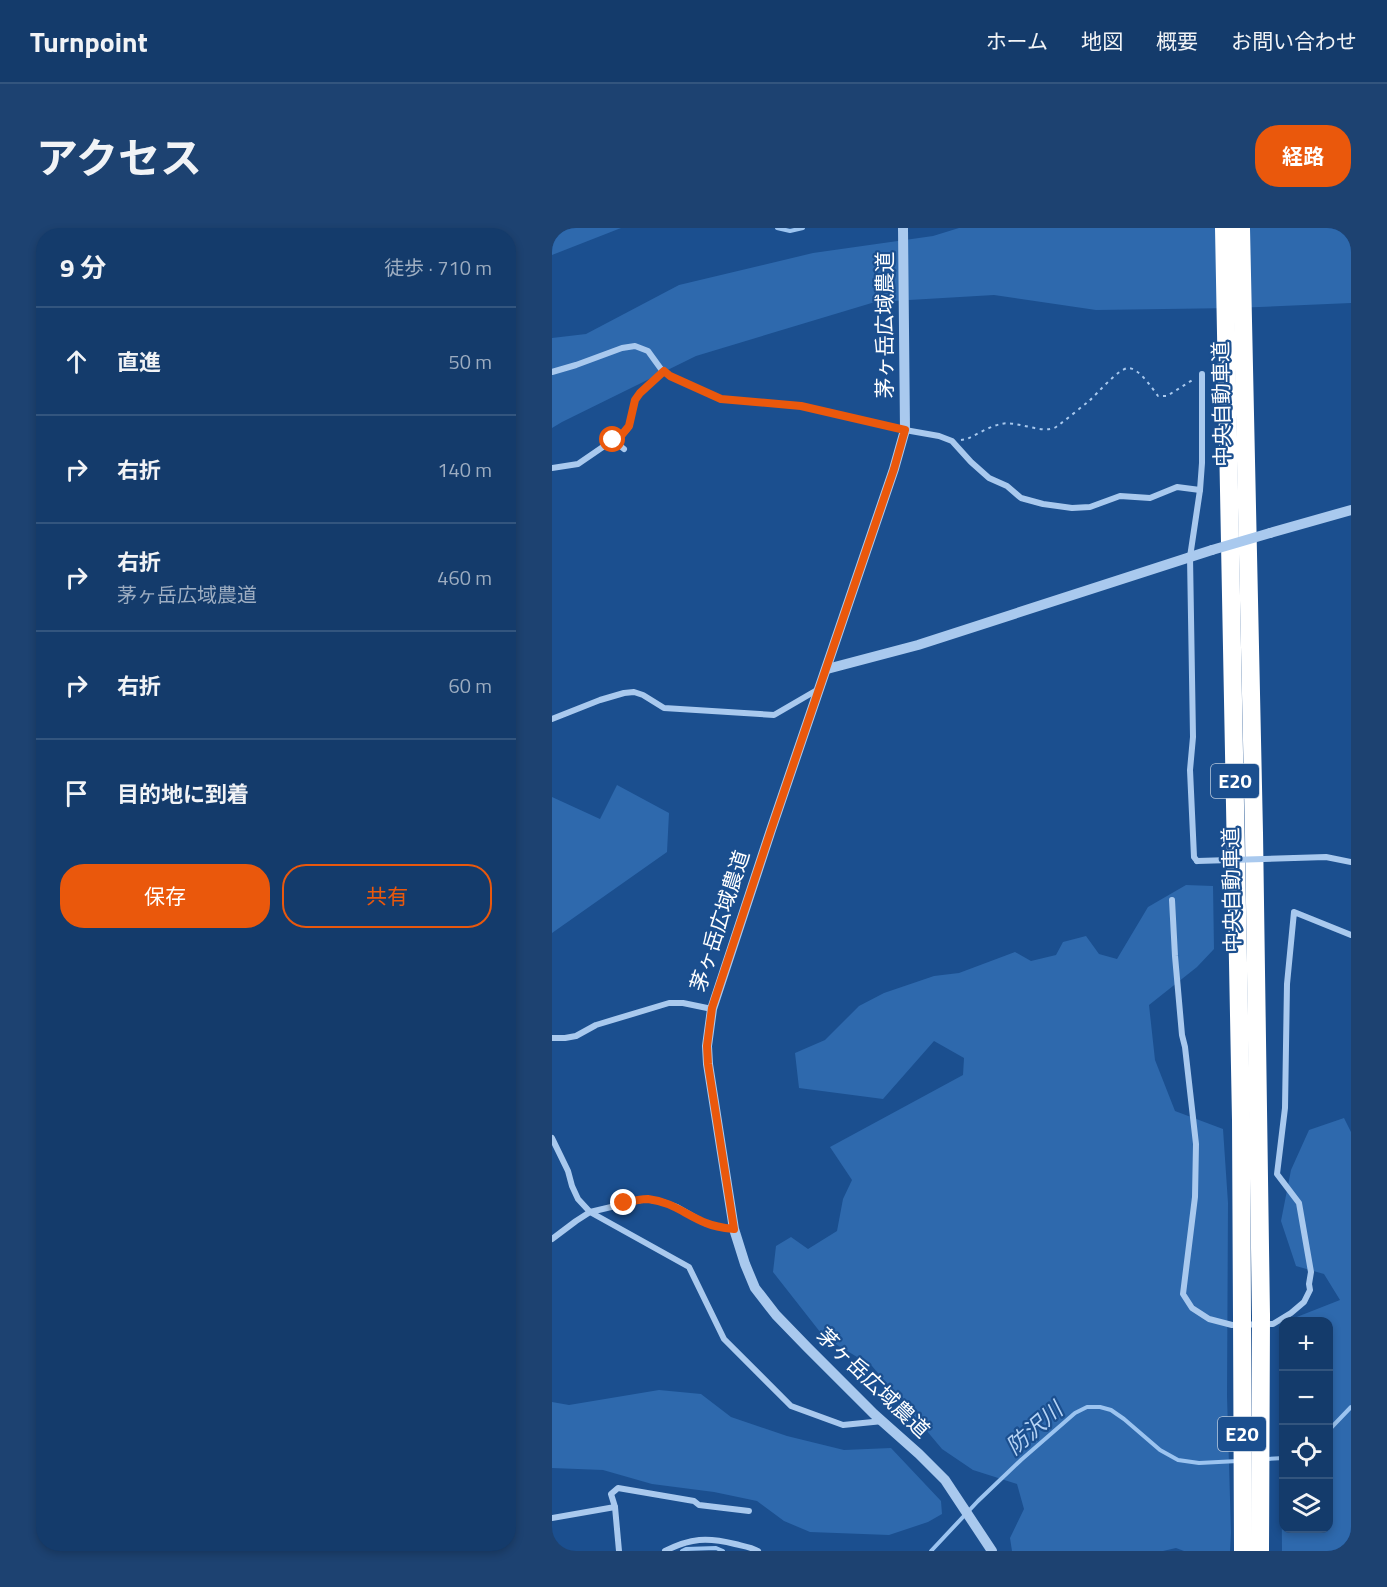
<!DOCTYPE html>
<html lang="ja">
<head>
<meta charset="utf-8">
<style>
	:root { --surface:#143b6b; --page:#1d4271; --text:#f1f3f6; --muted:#9dadc1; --line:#33557e; --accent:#ea580c }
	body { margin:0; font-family:"Titillium Web","Noto Sans JP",sans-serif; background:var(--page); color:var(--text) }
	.controls { position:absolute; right:18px; bottom:18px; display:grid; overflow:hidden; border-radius:12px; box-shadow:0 3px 9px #0003 }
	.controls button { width:54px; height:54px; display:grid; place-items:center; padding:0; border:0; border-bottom:2px solid var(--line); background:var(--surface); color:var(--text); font:30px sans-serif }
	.stop { position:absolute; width:18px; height:18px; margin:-14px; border:4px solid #ea580c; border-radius:50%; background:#fff }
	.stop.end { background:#ea580c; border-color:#fff; box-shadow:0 2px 6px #0008 }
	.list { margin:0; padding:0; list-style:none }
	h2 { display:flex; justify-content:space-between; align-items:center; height:78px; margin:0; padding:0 24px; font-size:26px }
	h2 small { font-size:20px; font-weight:400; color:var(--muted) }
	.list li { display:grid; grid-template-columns:39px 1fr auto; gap:18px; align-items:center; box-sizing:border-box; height:108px; padding:0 24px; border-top:2px solid var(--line) }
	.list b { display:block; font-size:22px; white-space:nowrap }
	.list p { margin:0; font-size:20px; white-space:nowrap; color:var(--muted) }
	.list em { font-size:20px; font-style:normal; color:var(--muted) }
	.actions { display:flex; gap:12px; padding:18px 24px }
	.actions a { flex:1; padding:14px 0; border:2px solid var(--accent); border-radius:24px; text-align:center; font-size:21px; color:var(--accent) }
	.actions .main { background:var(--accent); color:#fff }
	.icon { flex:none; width:33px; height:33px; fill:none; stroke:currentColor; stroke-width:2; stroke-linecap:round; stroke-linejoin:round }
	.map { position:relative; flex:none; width:799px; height:1323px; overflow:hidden; border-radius:24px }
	header { display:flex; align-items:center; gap:36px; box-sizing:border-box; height:84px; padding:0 30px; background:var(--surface); border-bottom:2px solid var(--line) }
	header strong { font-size:28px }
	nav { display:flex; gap:33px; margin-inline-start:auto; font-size:21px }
	.intro { display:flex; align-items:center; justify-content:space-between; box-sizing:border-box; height:144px; padding:0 36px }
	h1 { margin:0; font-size:42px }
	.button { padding:15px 27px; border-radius:24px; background:var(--accent); color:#fff; font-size:21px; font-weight:700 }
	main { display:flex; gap:36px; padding:0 36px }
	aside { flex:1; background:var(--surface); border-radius:24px; box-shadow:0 3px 9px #0003 }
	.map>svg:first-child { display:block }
	.green { fill:#2e69ad }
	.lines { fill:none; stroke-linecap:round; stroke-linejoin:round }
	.stream { stroke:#9cc4f0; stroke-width:4 }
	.path { stroke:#a9c9ee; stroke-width:2; stroke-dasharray:3 4.5; stroke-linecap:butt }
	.minor { stroke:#a9c9ee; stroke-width:6 }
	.tertiary { stroke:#a9c9ee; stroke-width:10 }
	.motorway { stroke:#fff; stroke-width:18 }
	.minor-bridge { stroke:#a9c9ee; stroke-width:6 }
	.tertiary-bridge { stroke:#a9c9ee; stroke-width:10 }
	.motorway-bridge { stroke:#fff; stroke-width:18 }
	.route { stroke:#ea580c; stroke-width:8 }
	.labels { text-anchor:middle; stroke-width:4.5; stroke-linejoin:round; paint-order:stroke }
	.shield { fill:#1b4f8f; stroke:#bbcadd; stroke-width:1.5 }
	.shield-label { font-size:20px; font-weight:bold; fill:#fff }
	.street-label { font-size:21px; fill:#fff; stroke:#1b4f8f }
	.water-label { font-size:22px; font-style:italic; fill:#b5d3f5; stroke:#1b4f8f }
</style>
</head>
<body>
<header>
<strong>Turnpoint</strong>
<nav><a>ホーム</a><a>地図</a><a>概要</a><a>お問い合わせ</a></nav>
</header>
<div class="intro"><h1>アクセス</h1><a class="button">経路</a></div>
<main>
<aside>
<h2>9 分<small>徒歩 · 710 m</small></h2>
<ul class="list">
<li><svg class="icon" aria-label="ahead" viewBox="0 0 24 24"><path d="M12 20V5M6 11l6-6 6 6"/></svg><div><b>直進</b></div><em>50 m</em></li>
<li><svg class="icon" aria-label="right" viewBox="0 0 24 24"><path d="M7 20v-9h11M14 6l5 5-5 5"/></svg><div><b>右折</b></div><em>140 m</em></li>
<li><svg class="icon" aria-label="right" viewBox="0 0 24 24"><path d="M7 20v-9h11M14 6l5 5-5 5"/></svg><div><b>右折</b><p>茅ヶ岳広域農道</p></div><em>460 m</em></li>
<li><svg class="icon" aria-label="right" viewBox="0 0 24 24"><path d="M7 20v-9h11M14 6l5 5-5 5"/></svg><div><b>右折</b></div><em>60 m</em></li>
<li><svg class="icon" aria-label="arrive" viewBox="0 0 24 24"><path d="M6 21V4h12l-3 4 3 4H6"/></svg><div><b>目的地に到着</b></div></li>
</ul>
<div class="actions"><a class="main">保存</a><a>共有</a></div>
</aside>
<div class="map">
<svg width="799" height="1323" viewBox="0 0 799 1323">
	<rect width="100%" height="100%" fill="#1b4f8f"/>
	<g class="green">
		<path d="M0,0h69l-69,27z"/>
		<path d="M407,0h392v75l-117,5 -138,2 -102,-15 -119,7 -179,54 -134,66 -10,6v-90l34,-4 93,-49 134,-32 120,-17z"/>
		<path d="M65,557l52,28 -2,39 -115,81v-136l48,22z"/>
		<path d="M634,657l27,1 1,63 -17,18 -48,38 6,55 20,51 48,18 5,74 -1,193 4,137 -1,18h-46l-8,-3 -13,3h-151l-2,-13 14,-29 -7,-25 -44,-14 -31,-21 -70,-83 -48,-29 -51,-65 3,-26 15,-9 17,12 29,-18 6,-32 9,-19 -22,-33 133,-72 1,-17 -30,-17 -51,58 -84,-11 -4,-35 30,-13 34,-34 25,-13 50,-17 25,-3 56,-21 16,9 25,-6 7,-13 23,-6 13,18 18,5 31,-52z"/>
		<path d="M792,890l7,14v419h-69l-2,-228 4,-1v206h44v-206h-44l56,-22 -16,-26 -28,-8 -15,-45 10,-51 18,-40z"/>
		<path d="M107,1162l42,4 30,23 56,19 57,14 47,-2 50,53 1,13 -14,8 -39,13 -79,-3 -26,-11 -27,-20 -43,-9 -62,-8 -49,-14 -51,-2v-66l17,3z"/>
	</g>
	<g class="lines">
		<g class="stream">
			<path d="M225,0l13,3 13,-3"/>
			<path d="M0,2l2,-2"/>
			<path d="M776,1203l23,-24"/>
			<path d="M714,1231l18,-1"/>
			<path d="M130,1323l4,-2 30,-1 7,3"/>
			<path d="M379,1323l47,-50 43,-41 54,-47 12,-6h13l11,3 13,9 36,31 18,10 21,3 39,-2"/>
		</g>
		<path class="path" d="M409,212l6,-1c11,-5 23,-13 34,-15 16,-4 42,11 55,3 11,-8 23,-18 33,-26 9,-8 29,-32 39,-33 11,0 24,20 30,28h9l27,-17"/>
		<g class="minor">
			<path d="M0,144l24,-7 46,-17 13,-2 13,5 13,18 9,7 51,23 80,7 104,24 34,6 13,5 19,21 18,16 18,8 14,12 22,6 29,4 18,-1 30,-11 30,2 27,-11 23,3"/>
			<path d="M64,214l13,-15 6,-27 5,-7 24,-22"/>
			<path d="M0,240l26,-4 35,-24 11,9"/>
			<path d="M0,491l48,-19 24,-7 10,-1 9,3 21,13 110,7 43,-25"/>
			<path d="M742,630l32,-1 25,5"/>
			<path d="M645,633l-3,-4 -4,-87 3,-33 -3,-180 10,-67 2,-27v-89"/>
			<path d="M620,672l3,56 7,79 3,12 11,97 -1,53 -12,97 9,14 17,11 23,6 41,-1 18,-11 13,-11 6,-12 -1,-6 2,-12 -12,-69 -22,-29 8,-66 2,-124 7,-72 57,23"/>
			<path d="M0,810h13l11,-2 20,-11 73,-22h14l29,6"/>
			<path d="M0,910l16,33 4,15 6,13 12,13 99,55 35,72 67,67 52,19 40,-4"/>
			<path d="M0,1011l24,-18 14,-9 55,-13 18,3 14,5 28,16 14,4 15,2"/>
			<path d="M0,1290l63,-11"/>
			<path d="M0,1319l1,4"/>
			<path d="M67,1323l-4,-44 -4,-13 7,-6 76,13 5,4 50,6"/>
			<path d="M113,1323c26,-13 42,-14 70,-7 8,2 16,3 23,7"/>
		</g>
		<g class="tertiary">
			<path d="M351,0l2,202 -11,39 -123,361 -59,179 -5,37 1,18 26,165 11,35 10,24 21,27 31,32 67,67 45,40 26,26 47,71"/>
			<path d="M718,305l81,-23"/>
			<path d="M275,441l91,-24 294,-95"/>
		</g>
		<g class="motorway">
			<path d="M672,0l17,892 1,197"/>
			<path d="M689,0l13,605 7,483"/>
		</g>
		<path class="minor-bridge" d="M645,633l97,-3"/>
		<path class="tertiary-bridge" d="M660,322l58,-17"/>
		<g class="motorway-bridge">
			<path d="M690,1089l1,234"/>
			<path d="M708,1323l1,-235"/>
		</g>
	</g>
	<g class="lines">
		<path class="route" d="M61,212l3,2 13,-16 6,-26 5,-7 24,-22 6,5 51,23 80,7 104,24 -11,39 -123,361 -59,178 -5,38 1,18 26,165c-10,-1 -19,-2 -28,-6 -22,-9 -33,-21 -58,-24 -8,0 -16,2 -24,4"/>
	</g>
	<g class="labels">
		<g class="shield">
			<rect x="659" y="536" width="48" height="34" rx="4.5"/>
			<rect x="666" y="1189" width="48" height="34" rx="4.5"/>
		</g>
		<g class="shield-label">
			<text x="683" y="560">E20</text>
			<text x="690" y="1213">E20</text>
		</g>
		<g class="street-label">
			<text transform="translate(333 97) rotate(-90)" y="7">茅ヶ岳広域農道</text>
			<text transform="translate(670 176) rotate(-91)" y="7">中央自動車道</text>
			<text transform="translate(680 662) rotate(-91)" y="7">中央自動車道</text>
			<text transform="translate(168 693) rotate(-72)" y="7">茅ヶ岳広域農道</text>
			<text transform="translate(321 1155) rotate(44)" y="7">茅ヶ岳広域農道</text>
		</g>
		<g class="water-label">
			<text transform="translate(482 1200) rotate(-41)" y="8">防沢川</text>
		</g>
	</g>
</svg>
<div class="controls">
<button>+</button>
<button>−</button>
<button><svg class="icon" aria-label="locate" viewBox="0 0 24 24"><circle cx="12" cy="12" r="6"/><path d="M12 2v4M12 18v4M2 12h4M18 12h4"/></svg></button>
<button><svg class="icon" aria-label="layers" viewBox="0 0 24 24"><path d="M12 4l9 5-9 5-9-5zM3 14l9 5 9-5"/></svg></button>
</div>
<div class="stop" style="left:61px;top:212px"></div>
<div class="stop end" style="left:72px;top:975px"></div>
</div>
</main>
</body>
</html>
